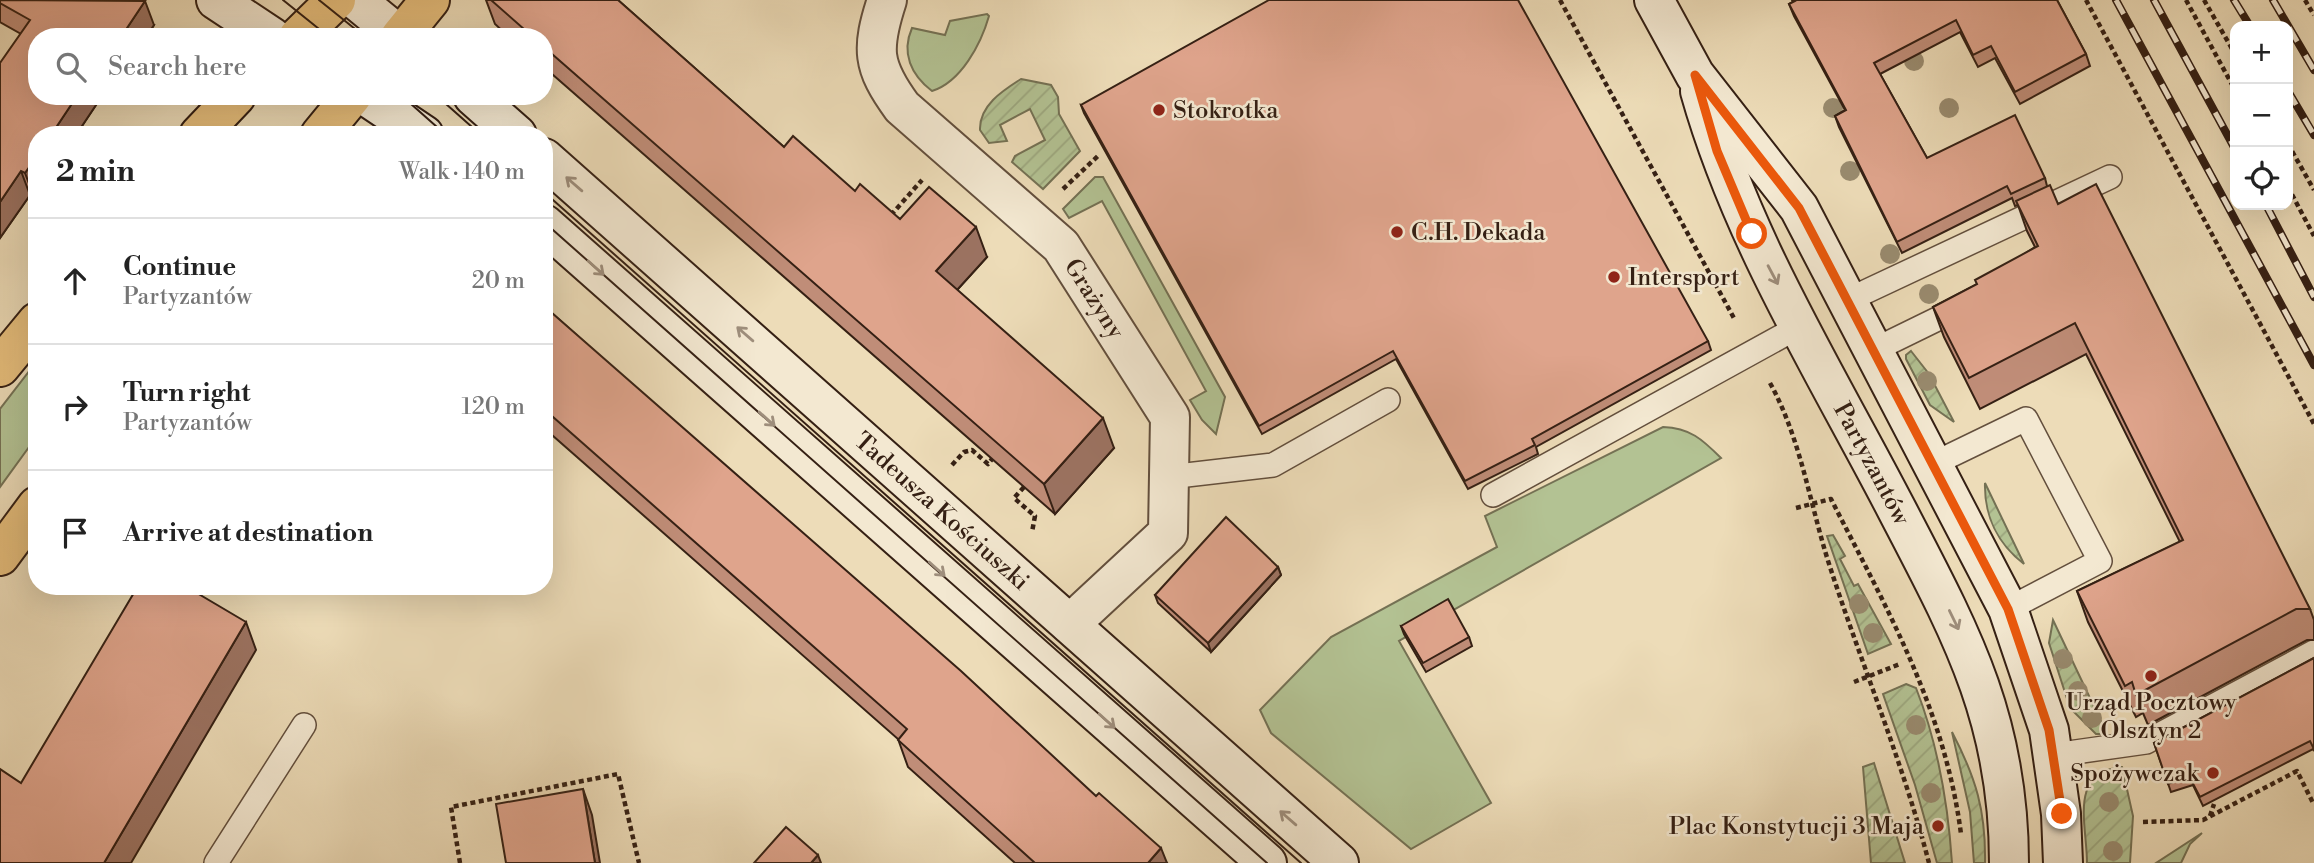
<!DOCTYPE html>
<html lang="en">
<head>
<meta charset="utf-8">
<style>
	:root { --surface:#fff; --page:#f6f6f6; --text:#222; --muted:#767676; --line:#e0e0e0 }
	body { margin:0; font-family:"Libre Bodoni",serif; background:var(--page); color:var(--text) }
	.controls { position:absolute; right:21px; top:21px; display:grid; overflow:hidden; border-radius:14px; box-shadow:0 7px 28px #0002 }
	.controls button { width:63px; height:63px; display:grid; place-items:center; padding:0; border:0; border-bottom:2px solid var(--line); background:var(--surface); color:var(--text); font:35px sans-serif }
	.stop { position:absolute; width:21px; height:21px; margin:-16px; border:5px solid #ea580c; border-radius:50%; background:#fff }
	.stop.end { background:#ea580c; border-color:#fff; box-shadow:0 2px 7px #0008 }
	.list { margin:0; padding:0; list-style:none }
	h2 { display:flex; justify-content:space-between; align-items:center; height:91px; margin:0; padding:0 28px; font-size:30px }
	h2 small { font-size:23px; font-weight:400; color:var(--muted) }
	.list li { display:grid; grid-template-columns:46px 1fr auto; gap:21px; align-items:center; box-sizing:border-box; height:126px; padding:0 28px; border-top:2px solid var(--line) }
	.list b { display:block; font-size:26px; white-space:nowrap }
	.list p { margin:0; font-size:23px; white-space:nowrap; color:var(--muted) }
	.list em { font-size:23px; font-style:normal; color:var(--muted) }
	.icon { flex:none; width:38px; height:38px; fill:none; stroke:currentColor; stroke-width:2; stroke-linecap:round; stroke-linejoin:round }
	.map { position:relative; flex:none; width:2314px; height:863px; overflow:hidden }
	.search { position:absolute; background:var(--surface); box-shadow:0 7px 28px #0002; left:28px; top:28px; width:525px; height:77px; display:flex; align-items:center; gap:18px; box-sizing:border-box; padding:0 24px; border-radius:28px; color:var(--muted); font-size:26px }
	.panel { position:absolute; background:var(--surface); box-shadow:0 7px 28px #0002; left:28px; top:126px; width:525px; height:469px; border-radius:28px }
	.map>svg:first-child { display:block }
	.grass { fill:#b3c293; stroke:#747154; stroke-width:2 }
	.garden { fill:url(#garden-furrows); stroke:#747154; stroke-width:2 }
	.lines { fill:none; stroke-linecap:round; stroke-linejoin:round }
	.lane-casing { stroke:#634f3d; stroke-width:26 }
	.street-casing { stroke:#634f3d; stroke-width:42 }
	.secondary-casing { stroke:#352014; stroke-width:42 }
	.primary-casing { stroke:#352014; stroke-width:42 }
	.path { stroke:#352014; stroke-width:4.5; stroke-dasharray:5 3.5; stroke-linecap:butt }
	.lane { stroke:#f3e8d1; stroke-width:23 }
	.street { stroke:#f3e8d1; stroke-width:38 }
	.secondary { stroke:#f3e8d1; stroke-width:38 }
	.primary { stroke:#e6be7c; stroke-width:38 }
	.tram { stroke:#352014; stroke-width:2 }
	.rail-casing { stroke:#352014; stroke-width:8 }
	.rail { stroke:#f3e8d1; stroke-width:5; stroke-dasharray:16; stroke-linecap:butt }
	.tree { fill:#998b6f }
	.wall { fill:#c08d78; stroke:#352014; stroke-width:2 }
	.shaded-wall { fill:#9c7362; stroke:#352014; stroke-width:2 }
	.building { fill:#dfa48c; stroke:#352014; stroke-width:2 }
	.oneway { stroke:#9e8e7c }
	.route { stroke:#ea580c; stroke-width:9 }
	.poi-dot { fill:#8f2418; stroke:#f3e8d1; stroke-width:2.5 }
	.labels { text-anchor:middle; stroke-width:5; stroke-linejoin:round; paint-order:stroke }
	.poi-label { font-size:24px; fill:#352014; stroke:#f3e8d1; text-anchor:start }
	.street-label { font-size:24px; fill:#352014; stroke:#f3e8d1 }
</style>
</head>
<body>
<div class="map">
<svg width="2314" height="863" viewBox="0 0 2314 863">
	<defs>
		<pattern id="garden-furrows" width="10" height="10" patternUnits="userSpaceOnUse" patternTransform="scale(1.75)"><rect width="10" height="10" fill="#b3c293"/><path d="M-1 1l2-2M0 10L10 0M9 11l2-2" fill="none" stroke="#9ba67e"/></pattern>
	</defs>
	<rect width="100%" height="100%" fill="#eddcb8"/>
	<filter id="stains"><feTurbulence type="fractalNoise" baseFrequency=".00286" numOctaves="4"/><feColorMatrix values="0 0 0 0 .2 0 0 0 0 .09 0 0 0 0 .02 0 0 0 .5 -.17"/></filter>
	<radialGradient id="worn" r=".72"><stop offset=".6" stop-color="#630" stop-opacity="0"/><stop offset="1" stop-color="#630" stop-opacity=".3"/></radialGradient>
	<g class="grass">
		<path d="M987,14l2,2c-8,28 -28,66 -57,75 -21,-16 -31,-38 -20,-63l33,7 5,-14z"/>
		<path d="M1095,177h8l122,220 -9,37 -14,-14 -12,-20 16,-9 -104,-190 -33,17 -6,-9z"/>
		<path d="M37,361v75l-37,51v-78z"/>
		<path d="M1663,427c27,1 39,12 58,31l-322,183 92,162 -80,46 -140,-116 -11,-23 71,-73 166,-90 -12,-31z"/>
		<path d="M2202,833l-12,11 -9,19h-25z"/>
	</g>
	<g class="garden">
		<path d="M1021,79l30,6 7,12 1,17 21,37 -37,38 -31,-27 3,-6 30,-16 -15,-31 -30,16 7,16 -18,2 -9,-13c-1,-24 22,-39 41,-51z"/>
		<path d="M1911,351l18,23 25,48 -24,-17 -24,-46v-4z"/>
		<path d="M1985,483l39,81c-26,-20 -40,-48 -39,-81z"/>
		<path d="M1833,535l12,21 -5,3 14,27 4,-2 33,60 -23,10 -41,-118z"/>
		<path d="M2053,620l54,114h-11l-26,-26 -21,-65z"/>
		<path d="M1906,684l10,4c22,56 32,115 36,175h-15l-22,-78 -32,-91z"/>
		<path d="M1952,732c24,46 34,79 33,131h-11l-4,-51z"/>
		<path d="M1874,763l31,100h-34l-8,-96z"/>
		<path d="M2122,767l11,49 -3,47h-43c0,-39 -19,-91 35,-96z"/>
	</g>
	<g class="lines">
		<defs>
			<g id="lane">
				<path d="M1848,300l262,-123"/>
				<path d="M1874,350l92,-45"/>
				<path d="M1933,464l93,-45 74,142 -92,48"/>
				<path d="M1169,477l104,-12 115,-65"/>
				<path d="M1493,495l307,-169"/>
				<path d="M2054,755l92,-13 168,-90"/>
				<path d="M216,863l88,-138"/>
			</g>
			<g id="street">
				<path id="s1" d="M887,0c-16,49 -15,66 15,107l159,139 109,171 -2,116 -98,91"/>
			</g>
			<g id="secondary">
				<path d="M216,0l56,37"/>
				<path d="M356,0l45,37"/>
				<path d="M1654,0l41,75 104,133 209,401 41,121 12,84 2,49"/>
				<path id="s2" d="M1700,91c42,149 126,282 197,419 64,123 112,209 112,353"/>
				<path d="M366,96l58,39"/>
				<path d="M473,96l44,39"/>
				<path id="s3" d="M544,158l795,705"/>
				<path d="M544,224l723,639"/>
			</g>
			<g id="primary">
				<path d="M298,37l38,-37"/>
				<path d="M400,37l30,-37"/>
				<path d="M199,135l37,-39"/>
				<path d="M320,135l32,-39"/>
				<path d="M0,367l37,-45"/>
				<path d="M0,556l37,-50"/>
			</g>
		</defs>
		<use href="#lane" class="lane-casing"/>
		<use href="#street" class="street-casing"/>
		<use href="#secondary" class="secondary-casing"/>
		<use href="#primary" class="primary-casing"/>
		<g class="path">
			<path d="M1560,0l175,320"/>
			<path d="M2086,0l228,424"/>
			<path d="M2186,0l49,90"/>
			<path d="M2204,0l31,54"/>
			<path d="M2305,0l9,15"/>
			<path d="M2288,144l26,46"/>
			<path d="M2288,187l26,49"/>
			<path d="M1063,189l36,-34"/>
			<path d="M891,215l31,-35"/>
			<path d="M1770,383c32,58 40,124 61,187 32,98 72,193 98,293"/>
			<path d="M952,465l12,-13 8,-2 16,14 4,-5"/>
			<path d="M1024,487l-10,11 21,18 -3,16"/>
			<path d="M1796,508l35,-9c56,110 114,211 130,335"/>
			<path d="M1854,682l46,-18"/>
			<path d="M2210,816l4,-12"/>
			<path d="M2143,822l60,-2 94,-49 17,34"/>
			<path d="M460,863l-9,-56 167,-33 21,89"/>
		</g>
		<use href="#lane" class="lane"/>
		<use href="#street" class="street"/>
		<use href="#secondary" class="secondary"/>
		<use href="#primary" class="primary"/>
		<g class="tram">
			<path d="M283,0l46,37"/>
			<path d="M319,0l46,37"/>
			<path d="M402,96l44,39"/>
			<path d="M437,96l44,39"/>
			<path d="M544,192l757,671"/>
			<path d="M544,222l723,641"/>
		</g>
		<defs>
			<g id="rail">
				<path d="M2116,0l198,365"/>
				<path d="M2154,0l81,149"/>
				<path d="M2234,0l16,26"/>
				<path d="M2273,0l41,70"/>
				<path d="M2288,91l26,44"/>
				<path d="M2266,205l48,92"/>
			</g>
		</defs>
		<use href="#rail" class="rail-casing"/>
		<use href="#rail" class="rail"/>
	</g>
	<g class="tree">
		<circle cx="1914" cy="61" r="10"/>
		<circle cx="1833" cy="108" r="10"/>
		<circle cx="1949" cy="108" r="10"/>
		<circle cx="1850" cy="171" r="10"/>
		<circle cx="1890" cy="254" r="10"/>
		<circle cx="1929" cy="294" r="10"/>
		<circle cx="1927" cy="381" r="10"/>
		<circle cx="1859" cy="604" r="10"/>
		<circle cx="1873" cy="633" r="10"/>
		<circle cx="2063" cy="659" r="10"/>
		<circle cx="2078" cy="691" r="10"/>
		<circle cx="2092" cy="718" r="10"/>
		<circle cx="1916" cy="725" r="10"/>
		<circle cx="1931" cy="793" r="10"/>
		<circle cx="2109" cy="802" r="10"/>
		<circle cx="2113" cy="851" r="10"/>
	</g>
	<g class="wall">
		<path d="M0,0l154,25 -8,12h-109v59h65l-26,39h-39v58l-3,4 -4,-2 -30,43 21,-204 -21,-12z"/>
		<path d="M486,0h132l166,147 116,72 87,38 -30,33 157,158 -59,66 -511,-447v-30h-35l-14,-13z"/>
		<path d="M1792,0h265l29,54 4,12 -70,38 -25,-46 -17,9 -18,-35 -80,42 47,84 118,20 2,8 11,18 252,405 4,11v20h-7l-159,85 -5,-12 -7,4 -48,-95 -11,-31 103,-49 -94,-188 -106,55 -36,-72 -11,-30 43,-22 59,-38 -8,-16 -9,-26 -3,1 -3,-8 -110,55 -63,-126 -4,-11 10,-6 -51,-94 -5,-12 4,-2z"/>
		<path d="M1081,105l627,236 3,9 -175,97 2,7 -70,35 -72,-130 -134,75 -178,-321z"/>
		<path d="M544,306l623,557h-152l-107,-96 -10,-28 -354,-311z"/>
		<path d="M1278,567l3,8 -70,77 -53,-49 -3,-8z"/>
		<path d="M1401,626l68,11 3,9 -46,26 -22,-38z"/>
		<path d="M2314,658v93l-1,-2 -110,57 -10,-21 -22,7 -17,-49z"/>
	</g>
	<g class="shaded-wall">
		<path d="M145,1l9,24 -8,12h-25z"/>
		<path d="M77,96h25l-26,39h-25z"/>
		<path d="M37,156v37l-3,4 -9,-24z"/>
		<path d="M21,171l9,24 -30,43v-36z"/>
		<path d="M976,227l11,30 -40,44 -11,-30z"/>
		<path d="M1103,418l11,30 -59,66 -11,-30z"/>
		<path d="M1278,567l3,8 -70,77 -3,-9z"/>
		<path d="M246,622l10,28 -125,213h-27z"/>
		<path d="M583,789l9,26 8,48h-5z"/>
		<path d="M1161,848l6,15h-19z"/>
		<path d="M818,855l3,8h-10z"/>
	</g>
	<g class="building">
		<path d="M0,0l145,1 -24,36h-84v59h40l-26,39h-14v21l-12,17 -4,-2 -21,31v-139l30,-43 -30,-17z"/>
		<path d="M491,0h127l166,147 9,-11 62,55 5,-7 40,35 29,-32 47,40 -40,44 167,147 -59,66 -500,-437v-10h-11z"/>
		<path d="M1269,0h249l190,341 -176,98 3,6 -70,36 -72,-130 -134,75 -178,-321z"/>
		<path d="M1794,0h263l29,54 -71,38 -24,-46 -18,9 -17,-35 -82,43 53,95 88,-43 30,63 -34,16 -4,-8 -110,56 -62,-126 11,-6 -57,-106 6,-3z"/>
		<path d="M2096,184l214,425h-14l-160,86 -4,-13 -7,4 -48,-95 106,-51 -108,-217 -106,55 -36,-71 44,-23 -2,-4 63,-34 -22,-45 34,-16 8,19z"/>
		<path d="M544,306l417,365 135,125 3,-3 62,55 -13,15h-113l-137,-123 9,-11 -363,-320z"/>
		<path d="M1226,517l52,50 -70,76 -53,-48z"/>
		<path d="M138,586h47l61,36 -142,241h-104v-94l21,14z"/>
		<path d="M1448,599l21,38 -46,26 -22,-37z"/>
		<path d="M2314,658v91l-4,-8 -110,56 -11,-21 -21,8 -14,-41z"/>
		<path d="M583,789l12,74h-89l-10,-59z"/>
		<path d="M786,827l32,28 -7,8h-57z"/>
	</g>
	<defs><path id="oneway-shaft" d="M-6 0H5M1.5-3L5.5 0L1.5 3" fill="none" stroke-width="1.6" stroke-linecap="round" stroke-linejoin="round" transform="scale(1.75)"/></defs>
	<g class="oneway">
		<use href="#oneway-shaft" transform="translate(574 184) rotate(-139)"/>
		<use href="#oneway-shaft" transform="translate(596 268) rotate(42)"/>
		<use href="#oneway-shaft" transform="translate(1773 275) rotate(62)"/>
		<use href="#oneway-shaft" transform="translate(745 334) rotate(-139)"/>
		<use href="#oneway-shaft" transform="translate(767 419) rotate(42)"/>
		<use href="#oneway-shaft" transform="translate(937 569) rotate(42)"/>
		<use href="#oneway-shaft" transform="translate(1954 620) rotate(64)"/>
		<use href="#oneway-shaft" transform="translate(1107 721) rotate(42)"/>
		<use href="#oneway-shaft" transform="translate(1288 818) rotate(-139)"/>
	</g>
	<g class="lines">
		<path class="route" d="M1752,234l-35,-83 -22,-76 104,133 209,401 41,121 13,84"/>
	</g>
	<g class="poi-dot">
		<circle cx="1159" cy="110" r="7"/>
		<circle cx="1397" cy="232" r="7"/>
		<circle cx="1614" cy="277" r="7"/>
		<circle cx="2151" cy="676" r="7"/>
		<circle cx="2213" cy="773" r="7"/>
		<circle cx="1938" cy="826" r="7"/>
	</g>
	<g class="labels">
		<g class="poi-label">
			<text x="1173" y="118">Stokrotka</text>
			<text x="1411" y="240">C.H. Dekada</text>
			<text x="1628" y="285">Intersport</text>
			<text x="2151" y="710" text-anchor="middle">Urząd Pocztowy<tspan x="2151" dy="28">Olsztyn 2</tspan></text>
			<text x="2199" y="781" text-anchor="end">Spożywczak</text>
			<text x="1924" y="834" text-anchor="end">Plac Konstytucji 3 Maja</text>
		</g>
		<g class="street-label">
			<text dy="8" stroke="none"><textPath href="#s1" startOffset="388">Grażyny</textPath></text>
			<text dy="8" stroke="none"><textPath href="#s2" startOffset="411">Partyzantów</textPath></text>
			<text dy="8" stroke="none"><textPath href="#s3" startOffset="532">Tadeusza Kościuszki</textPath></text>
		</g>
	</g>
	<rect width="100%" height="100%" filter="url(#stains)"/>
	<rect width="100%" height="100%" fill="url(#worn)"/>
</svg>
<div class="controls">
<button>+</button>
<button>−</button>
<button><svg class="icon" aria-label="locate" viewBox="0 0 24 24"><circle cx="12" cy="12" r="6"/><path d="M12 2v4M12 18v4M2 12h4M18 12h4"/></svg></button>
</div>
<div class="stop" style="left:1752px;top:234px"></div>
<div class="stop end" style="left:2062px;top:814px"></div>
<div class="search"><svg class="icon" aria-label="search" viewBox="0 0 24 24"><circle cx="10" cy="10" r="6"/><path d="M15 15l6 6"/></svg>Search here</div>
<section class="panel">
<h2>2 min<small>Walk · 140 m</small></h2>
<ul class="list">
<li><svg class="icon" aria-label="ahead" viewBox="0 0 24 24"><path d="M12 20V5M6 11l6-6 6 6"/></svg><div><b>Continue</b><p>Partyzantów</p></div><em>20 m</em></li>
<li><svg class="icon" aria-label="right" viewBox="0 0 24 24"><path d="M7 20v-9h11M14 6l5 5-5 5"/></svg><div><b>Turn right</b><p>Partyzantów</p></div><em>120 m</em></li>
<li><svg class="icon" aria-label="arrive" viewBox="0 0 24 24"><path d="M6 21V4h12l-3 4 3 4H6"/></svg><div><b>Arrive at destination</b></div></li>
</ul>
</section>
</div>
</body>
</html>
